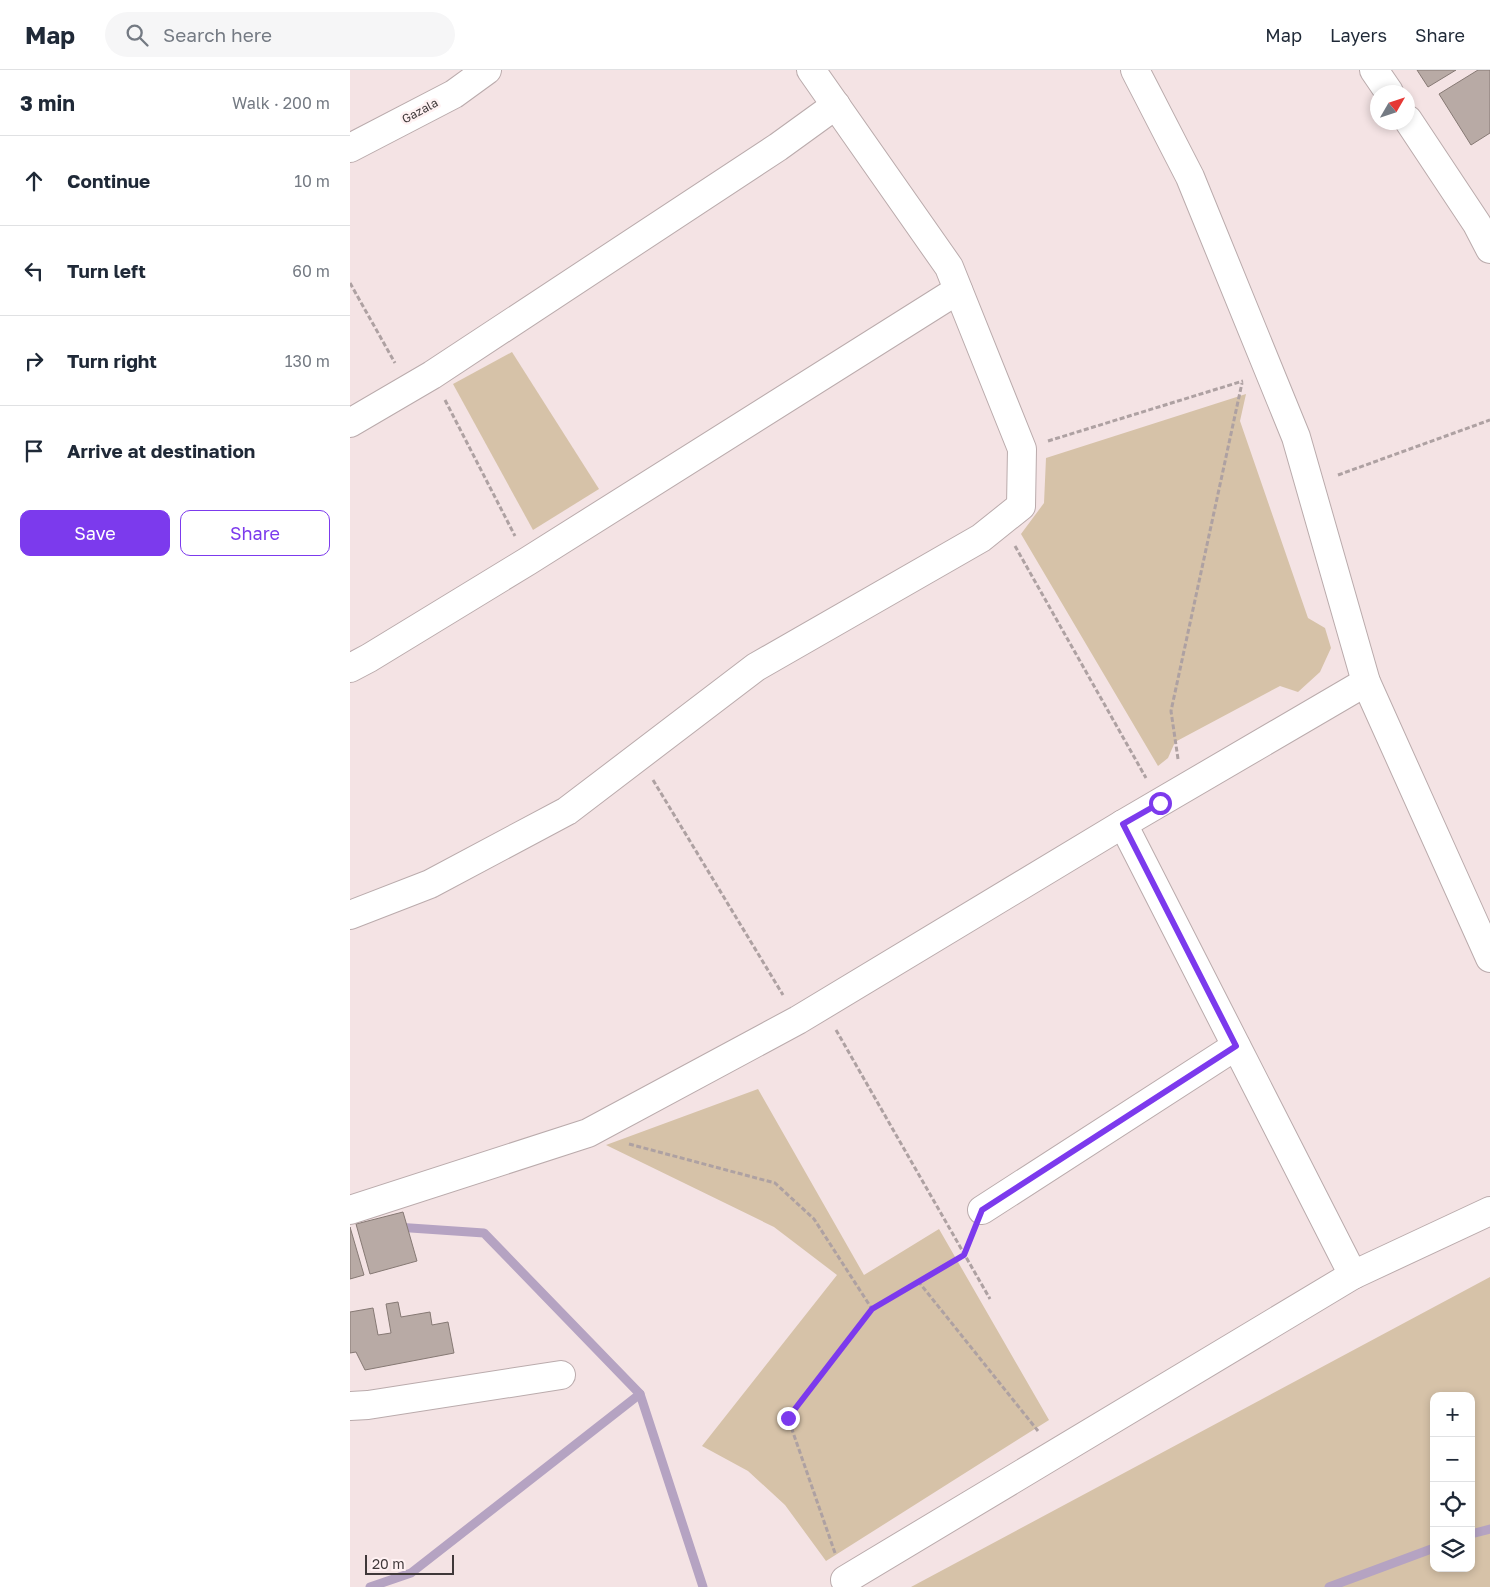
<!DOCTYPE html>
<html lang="en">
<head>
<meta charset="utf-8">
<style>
	:root { --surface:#fff; --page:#f6f6f7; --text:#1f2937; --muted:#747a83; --line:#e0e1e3; --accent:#7c3aed }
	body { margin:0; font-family:"Golos Text",sans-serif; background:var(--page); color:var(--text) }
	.controls { position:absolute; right:15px; bottom:15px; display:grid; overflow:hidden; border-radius:10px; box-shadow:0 2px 8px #0003 }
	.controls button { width:45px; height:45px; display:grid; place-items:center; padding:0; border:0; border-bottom:1px solid var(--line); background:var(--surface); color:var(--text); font:25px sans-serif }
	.compass { position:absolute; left:1020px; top:15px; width:45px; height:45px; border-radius:50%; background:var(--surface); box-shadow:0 2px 8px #0003; rotate:51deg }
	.scale { position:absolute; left:15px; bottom:12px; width:89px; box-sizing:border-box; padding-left:5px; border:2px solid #3f3839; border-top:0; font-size:14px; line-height:18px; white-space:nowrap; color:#3f3839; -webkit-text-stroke:4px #fff1f2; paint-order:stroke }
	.stop { position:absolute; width:15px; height:15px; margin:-11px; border:4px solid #7c3aed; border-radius:50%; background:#fff }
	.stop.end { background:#7c3aed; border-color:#fff; box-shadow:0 1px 5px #0008 }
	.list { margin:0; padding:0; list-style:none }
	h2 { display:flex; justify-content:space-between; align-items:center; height:65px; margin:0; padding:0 20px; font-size:21px }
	h2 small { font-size:16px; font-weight:400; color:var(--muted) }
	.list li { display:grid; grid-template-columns:32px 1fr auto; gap:15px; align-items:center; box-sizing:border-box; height:90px; padding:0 20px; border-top:1px solid var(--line) }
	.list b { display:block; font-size:19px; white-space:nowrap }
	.list em { font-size:16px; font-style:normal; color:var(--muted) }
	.actions { display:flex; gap:10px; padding:15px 20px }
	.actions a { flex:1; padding:11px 0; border:1px solid var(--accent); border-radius:10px; text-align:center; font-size:18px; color:var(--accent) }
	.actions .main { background:var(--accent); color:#fff }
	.icon { flex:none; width:28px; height:28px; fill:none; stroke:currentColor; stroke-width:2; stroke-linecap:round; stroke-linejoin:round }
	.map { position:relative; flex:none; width:1140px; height:1517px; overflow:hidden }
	header { display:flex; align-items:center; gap:30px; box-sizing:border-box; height:70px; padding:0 25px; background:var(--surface); border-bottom:1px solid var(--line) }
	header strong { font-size:24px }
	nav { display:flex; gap:28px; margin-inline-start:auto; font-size:18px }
	.search { width:350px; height:45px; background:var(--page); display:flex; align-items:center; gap:12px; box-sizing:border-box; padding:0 18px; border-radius:28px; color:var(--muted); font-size:19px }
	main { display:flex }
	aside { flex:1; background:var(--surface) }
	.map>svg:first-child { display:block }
	.green { fill:#d6c2a8; fill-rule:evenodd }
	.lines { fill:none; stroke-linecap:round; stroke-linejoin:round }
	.stream { stroke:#b5a3c2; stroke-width:9 }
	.building { fill:#b8aaa5; stroke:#867974 }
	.street-casing { stroke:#baabac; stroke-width:30 }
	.path { stroke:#aea1a2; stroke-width:3; stroke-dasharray:5 2.5; stroke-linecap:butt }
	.street { stroke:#fff; stroke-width:28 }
	.route { stroke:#7c3aed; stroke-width:6 }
	.labels { text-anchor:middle; stroke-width:5; stroke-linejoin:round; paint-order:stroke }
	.street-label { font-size:12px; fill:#3f3839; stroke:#fff1f2 }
</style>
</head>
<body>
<header>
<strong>Map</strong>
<div class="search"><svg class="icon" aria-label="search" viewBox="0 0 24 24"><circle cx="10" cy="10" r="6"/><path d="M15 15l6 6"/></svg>Search here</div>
<nav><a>Map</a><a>Layers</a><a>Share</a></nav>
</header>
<main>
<aside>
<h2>3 min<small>Walk · 200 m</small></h2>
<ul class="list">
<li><svg class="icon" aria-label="ahead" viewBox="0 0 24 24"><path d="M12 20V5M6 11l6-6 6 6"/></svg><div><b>Continue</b></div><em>10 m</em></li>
<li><svg class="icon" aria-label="left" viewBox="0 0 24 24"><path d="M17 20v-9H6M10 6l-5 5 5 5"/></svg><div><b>Turn left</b></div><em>60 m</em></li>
<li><svg class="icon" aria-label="right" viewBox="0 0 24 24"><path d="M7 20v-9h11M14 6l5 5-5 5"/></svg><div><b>Turn right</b></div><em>130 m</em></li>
<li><svg class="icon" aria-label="arrive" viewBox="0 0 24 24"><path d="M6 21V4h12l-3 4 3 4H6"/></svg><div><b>Arrive at destination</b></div></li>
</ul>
<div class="actions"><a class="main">Save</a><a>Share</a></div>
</aside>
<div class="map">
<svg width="1140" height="1517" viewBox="0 0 1140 1517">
	<rect width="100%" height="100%" fill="#f4e3e4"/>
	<g class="green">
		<path d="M162,282l87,137 -66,41 -80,-146z"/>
		<path d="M896,324l-6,27 68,197 17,10 6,20 -11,24 -22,20 -18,-6 -105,56 -7,16 -10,8 -137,-232 23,-31 2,-45z"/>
		<path d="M408,1019l106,186 75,-46 110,191 -223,141 -41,-56 -37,-34 -46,-25 135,-171 -63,-48 -168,-82z"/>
		<path d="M1140,1207v310h-579zM1084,1326h37v172h-37z"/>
	</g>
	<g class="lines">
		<g class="stream">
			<path d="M46,1157l88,6 156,161 63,193"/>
			<path d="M1121,1464l19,-5"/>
			<path d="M20,1517l41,-14 229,-179"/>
			<path d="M979,1517l105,-39"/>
		</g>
	</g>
	<g class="building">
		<path d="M1067,0h39l-28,17z"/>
		<path d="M1128,0h12v63l-19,12 -32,-51z"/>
		<path d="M53,1142l14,49 -47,13 -14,-50z"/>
		<path d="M0,1157l14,48 -14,4z"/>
		<path d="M48,1232l3,15 29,-5 2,13 16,-3 6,31 -89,17 -9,-18 -6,1v-41l23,-4 5,27 13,-2 -5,-29z"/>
	</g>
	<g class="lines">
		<defs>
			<g id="street">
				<path d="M785,0l55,107 106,260 70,245 124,276"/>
				<path d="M1024,0l15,22"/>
				<path d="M1058,50l69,104 13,25"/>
				<path d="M0,78l104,-54 33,-24"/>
				<path d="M0,353l82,-48 346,-228 58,-42"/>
				<path d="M0,598l19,-10 159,-97 430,-271"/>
				<path d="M773,754l230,451"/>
				<path d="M0,845l80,-31 137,-73 189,-144 225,-129 40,-32 1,-57 -73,-182 -138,-197"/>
				<path d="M0,1140l238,-77 210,-113 325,-196 243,-142"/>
				<path d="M632,1140l254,-164"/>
				<path d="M0,1336l18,-1 193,-30"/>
				<path d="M495,1510l508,-305 137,-64"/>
			</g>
		</defs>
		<use href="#street" class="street-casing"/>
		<g class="path">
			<path d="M0,213l45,80"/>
			<path d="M95,330l70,136"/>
			<path d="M698,371l195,-60"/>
			<path d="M988,405l152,-55"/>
			<path d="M665,476l131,232"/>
			<path d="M828,689l-7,-48 71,-328"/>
			<path d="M303,710l130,215"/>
			<path d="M486,960l154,269"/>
			<path d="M279,1074l146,39 39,36 58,90"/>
			<path d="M568,1211l120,150"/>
			<path d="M485,1483l-47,-135 84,-109 92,-54 8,-20"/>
		</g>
		<use href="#street" class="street"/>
	</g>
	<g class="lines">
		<path class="route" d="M438,1348l84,-109 92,-54 18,-45 254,-164 -113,-222 37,-21"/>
	</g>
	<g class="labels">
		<g class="street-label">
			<text transform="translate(70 41) rotate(-28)" y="4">Gazala</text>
		</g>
	</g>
</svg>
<div class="controls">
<button>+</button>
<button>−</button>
<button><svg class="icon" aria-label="locate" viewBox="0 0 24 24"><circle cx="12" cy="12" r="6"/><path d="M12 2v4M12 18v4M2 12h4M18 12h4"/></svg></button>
<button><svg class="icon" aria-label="layers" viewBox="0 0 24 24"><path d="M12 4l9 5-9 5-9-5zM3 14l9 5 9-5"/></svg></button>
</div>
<svg class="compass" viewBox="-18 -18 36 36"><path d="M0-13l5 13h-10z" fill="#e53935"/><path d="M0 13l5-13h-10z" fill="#747a83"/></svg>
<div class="scale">20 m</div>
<div class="stop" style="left:810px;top:733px"></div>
<div class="stop end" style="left:438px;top:1348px"></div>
</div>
</main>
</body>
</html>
